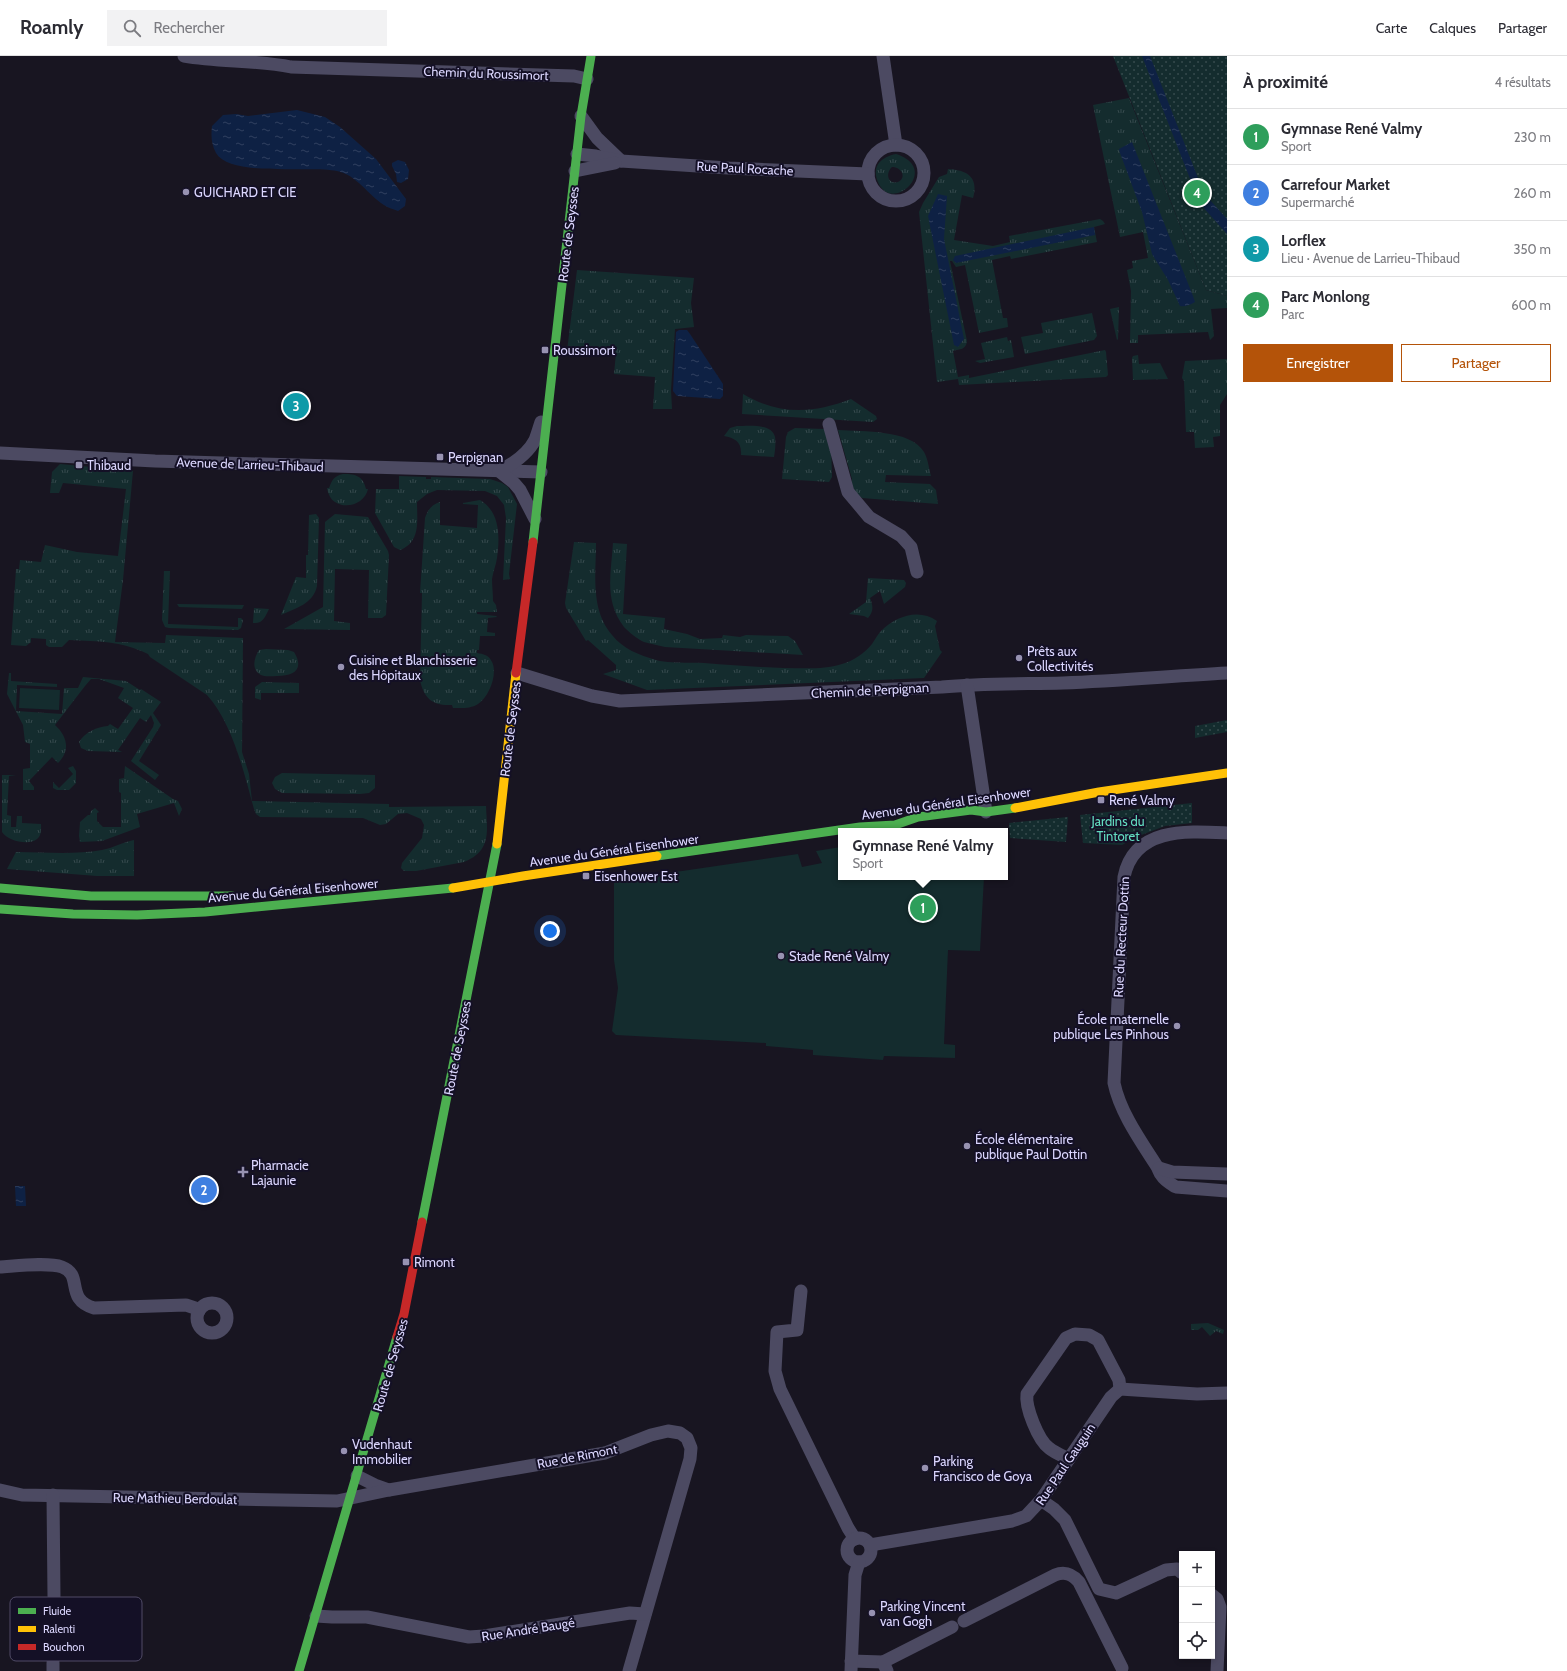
<!DOCTYPE html>
<html lang="fr">
<head>
<meta charset="utf-8">
<style>
	:root { --surface:#fff; --page:#f2f2f3; --text:#2b2b33; --muted:#7c7c81; --line:#e1e1e2; --accent:#b45309 }
	body { margin:0; font-family:Cabin,sans-serif; background:var(--page); color:var(--text) }
	.controls { position:absolute; right:12px; bottom:12px; display:grid; overflow:hidden; border-radius:0px; box-shadow:0 2px 6px #0003 }
	.controls button { width:36px; height:36px; display:grid; place-items:center; padding:0; border:0; border-bottom:1px solid var(--line); background:var(--surface); color:var(--text); font:20px sans-serif }
	.you { position:absolute; left:550px; top:875px; width:14px; height:14px; margin:-10px; border:3px solid #fff; border-radius:50%; background:#1a73e8; box-shadow:0 0 0 6px #1a73e833 }
	.badge { display:grid; place-items:center; width:26px; height:26px; border-radius:50%; background:var(--accent); color:#fff; font-size:13px; font-weight:700 }
	.pin { position:absolute; translate:-50% -50%; border:2px solid #fff; box-shadow:0 1px 4px #0006 }
	.popup { position:absolute; left:838px; top:772px; width:170px; height:52px; box-sizing:border-box; display:grid; place-content:center; border-radius:0px; background:var(--surface); filter:drop-shadow(0 1px 3px #0005); font-size:13px; white-space:nowrap; color:var(--muted) }
	.popup b { font-size:15px; color:var(--text) }
	.popup::after { content:''; position:absolute; left:50%; top:100%; margin-left:-8px; border:8px solid transparent; border-top-color:var(--surface) }
	.list { margin:0; padding:0; list-style:none }
	h2 { display:flex; justify-content:space-between; align-items:center; height:52px; margin:0; padding:0 16px; font-size:17px }
	h2 small { font-size:13px; font-weight:400; color:var(--muted) }
	.list li { display:grid; grid-template-columns:26px 1fr auto; gap:12px; align-items:center; box-sizing:border-box; height:56px; padding:0 16px; border-top:1px solid var(--line) }
	.list b { display:block; font-size:15px; white-space:nowrap }
	.list p { margin:0; font-size:13px; white-space:nowrap; color:var(--muted) }
	.list em { font-size:13px; font-style:normal; color:var(--muted) }
	.actions { display:flex; gap:8px; padding:12px 16px }
	.actions a { flex:1; padding:9px 0; border:1px solid var(--accent); border-radius:0px; text-align:center; font-size:14px; color:var(--accent) }
	.actions .main { background:var(--accent); color:#fff }
	.icon { flex:none; width:22px; height:22px; fill:none; stroke:currentColor; stroke-width:2; stroke-linecap:round; stroke-linejoin:round }
	.map { position:relative; flex:none; width:1227px; height:1615px; overflow:hidden }
	header { display:flex; align-items:center; gap:24px; box-sizing:border-box; height:56px; padding:0 20px; background:var(--surface); border-bottom:1px solid var(--line) }
	header strong { font-size:19px }
	nav { display:flex; gap:22px; margin-inline-start:auto; font-size:14px }
	.search { width:280px; height:36px; background:var(--page); display:flex; align-items:center; gap:10px; box-sizing:border-box; padding:0 14px; border-radius:0px; color:var(--muted); font-size:15px }
	main { display:flex }
	aside { flex:1; background:var(--surface) }
	.map>svg:first-child { display:block }
	.grass { fill:url(#grass-tufts); fill-rule:evenodd }
	.park { fill:url(#park-dots) }
	.pitch { fill:#142c2e }
	.water { fill:url(#water-ripples) }
	.lines { fill:none; stroke-linecap:round; stroke-linejoin:round }
	.street { stroke:#4c4a62; stroke-width:13 }
	.fast { stroke:#4caf50; stroke-width:9 }
	.slow { stroke:#ffc107; stroke-width:9 }
	.jam { stroke:#c62828; stroke-width:9 }
	.poi-dot { fill:#9792b1; stroke:#141026; stroke-width:1.5 }
	.labels { text-anchor:middle; stroke-width:4; stroke-linejoin:round; paint-order:stroke }
	.street-label { font-size:13px; fill:#dbd6fe; stroke:#141026 }
	.poi-label { font-size:13px; fill:#dbd6fe; stroke:#141026; text-anchor:start }
	.park-label { font-size:13px; fill:#63ddc1; stroke:#141026 }
	.key { fill:#141026; stroke:#504b67; stroke-width:1 }
	.key-label { font-size:11px; fill:#dbd6fe }
</style>
</head>
<body>
<header>
<strong>Roamly</strong>
<div class="search"><svg class="icon" aria-label="search" viewBox="0 0 24 24"><circle cx="10" cy="10" r="6"/><path d="M15 15l6 6"/></svg>Rechercher</div>
<nav><a>Carte</a><a>Calques</a><a>Partager</a></nav>
</header>
<main>
<div class="map">
<svg width="1227" height="1615" viewBox="0 0 1227 1615">
	<defs>
		<pattern id="grass-tufts" width="24" height="20" patternUnits="userSpaceOnUse"><rect width="24" height="20" fill="#142c2e"/><path d="M3 7l-1-3M5 7V3M7 7l1-3M15 17l-1-3M17 17v-4M19 17l1-3" fill="none" stroke="#364a4d"/></pattern>
		<pattern id="park-dots" width="8" height="8" patternUnits="userSpaceOnUse"><rect width="8" height="8" fill="#142c2e"/><path d="M2 2h.1M6 6h.1" fill="none" stroke="#364a4d" stroke-width="1.8" stroke-linecap="round"/></pattern>
		<pattern id="water-ripples" width="26" height="14" patternUnits="userSpaceOnUse"><rect width="26" height="14" fill="#0e2144"/><path d="M2 4q2-2 4 0t4 0M15 11q2-2 4 0t4 0" fill="none" stroke="#304060"/></pattern>
	</defs>
	<rect width="100%" height="100%" fill="#181521"/>
	<g class="grass">
		<path d="M1129,42l77,192 21,6v12l-16,1 3,27 -4,4 -2,-8 -70,3v8h-8l1,-52 -4,-21 6,-2 -1,-7 16,-3 -5,-26 -23,5 -27,-132z"/>
		<path d="M896,98c46,15 -5,61 -18,28 -7,-17 4,-25 18,-28zM892,111c10,0 15,11 6,15 -10,3 -13,-9 -6,-15z"/>
		<path d="M948,113c19,1 31,8 25,29l-11,-3 -8,45 39,6 17,-4 -1,-6 91,-17 3,2 2,3 -11,3 3,15 -86,17 -1,-3 -18,4 11,58h4l1,9 -29,6 -14,-68 -9,2 -4,-6h-2l17,80c-1,9 -7,8 -14,10l5,26 11,-2v3l136,-28 1,2 2,23 -2,2 -147,8 -1,-6 -21,3 -18,-170 4,-9 16,-26 8,-3z"/>
		<path d="M577,214l117,8 -3,25 3,24 -19,2 -4,61 1,19h-19l2,-32 -41,-3 2,-21 -49,-2z"/>
		<path d="M1119,251l-1,32 -1,1 -7,-31z"/>
		<path d="M1092,257l5,23 -3,4 -69,14 -4,-17 22,-4 -2,-10z"/>
		<path d="M1007,281l1,4 3,-1 3,17 -34,6 -5,-2 10,-2 -4,-16z"/>
		<path d="M1138,299l1,9 21,-1 8,16 -35,1 -1,-22 1,-2z"/>
		<path d="M1227,303v35l-7,11v31l-7,1 1,10 -19,1 -1,-16h-8l-2,-51 -2,-3 3,-17z"/>
		<path d="M743,338c36,21 69,20 108,5l25,17 1,3 -4,3 -131,-8z"/>
		<path d="M737,370c11,0 35,-3 38,11 1,6 0,14 -1,20l-33,-2c1,-13 -6,-17 -17,-19l6,-8z"/>
		<path d="M795,372l29,1 7,16 1,32 -3,5 -47,-3 4,-42 2,-5z"/>
		<path d="M838,374c25,2 72,-1 86,22 4,7 5,17 7,24l-45,-1 -1,7 45,2 6,6 2,14 -76,-6 -11,-9 1,-10z"/>
		<path d="M60,408l73,7 -10,109 -8,62 50,1 1,-8 77,3 -1,114 7,22 3,27 137,3v3l97,-1c1,25 6,45 -22,56l-48,9h-12l-3,-3 1,-5 20,-25 2,-13 -3,-6 -14,-6 -9,1 -12,10 -6,1 -17,-7 -103,-1 -4,-3 -2,-5c-10,-36 -21,-85 -47,-114l-57,-38 -2,-3c-29,-14 -48,-12 -79,-14l-7,7h-13l-3,-2v-6l-15,-1v4l-5,4 -15,-1 5,-76h3l1,-9 21,2 4,-17 32,7 41,4 8,-67 -63,-6 -4,10h-9l2,-21z"/>
		<path d="M343,418c13,0 20,2 23,15h2c-3,14 -21,21 -33,13 -5,-3 -7,-9 -8,-14h2c3,-8 5,-12 14,-14z"/>
		<path d="M399,420l27,1v2h5v-2l59,2 12,4 6,4 9,17 -8,70 1,5 -7,1 3,-62 -2,-13 -7,-9 -12,-5 -48,-1 -10,4 -10,8c0,18 4,40 -17,48l-6,-3 -19,-34 1,-24h23z"/>
		<path d="M480,444c20,12 20,36 17,58 -1,7 -4,14 -5,21 0,7 1,15 1,22l3,4 1,7h-20v2l19,2 1,1 -9,1 -1,14 8,1v3h-15l-1,14h-2v3c6,1 12,2 15,9 6,12 -3,35 -14,42 -8,5 -17,4 -25,4l-1,-3c-19,1 -28,-6 -32,-25l2,-87h-2l5,-75c3,-8 6,-13 15,-16v23l37,3 1,-23 -15,-1v-1z"/>
		<path d="M316,458l3,4 -2,68c-4,18 -21,22 -36,29l15,-38 10,1v-23h2l1,-40z"/>
		<path d="M335,458l33,3 20,34 1,4 -3,60 -4,3h-14l1,-48 -34,-1 -1,52 16,2v7l-66,-1 39,-22 2,-85z"/>
		<path d="M574,486l22,1c0,31 -6,66 16,92 11,14 27,20 44,25 15,4 33,2 48,3 26,2 52,4 79,5 20,0 40,2 59,-4 11,-3 23,-11 30,-20 3,-4 5,-9 9,-13 15,-15 38,-23 56,-10l-2,5 5,24 2,2 -18,26 -277,12 -44,-16 13,-4v-5l-28,-25 -2,1 -20,-33 -1,-5z"/>
		<path d="M613,487l14,1 -4,70 42,4 -1,11 23,5 13,5 22,-1 1,-3 17,2 6,-2 42,1 7,5 8,14 -138,-8c-7,-2 -15,-3 -21,-5 -7,-3 -15,-10 -20,-15 -20,-26 -13,-53 -11,-84z"/>
		<path d="M164,515h6l-2,53 70,3v-9h3l2,2 -2,8 -3,2 -69,-2 -4,-1 -3,-7z"/>
		<path d="M868,522l36,2 2,3 -1,4 -21,17 -4,-13 -10,7c3,8 4,13 -2,20l-4,-2 -15,-2 17,-12z"/>
		<path d="M177,548l67,1 -2,4 -63,-2z"/>
		<path d="M254,552l15,1c-4,8 -6,15 -16,14z"/>
		<path d="M266,593l22,1 6,2c11,18 -1,24 -17,24 -5,0 -12,1 -16,-1 -10,-5 -7,-17 -2,-25z"/>
		<path d="M9,617h2v8l46,3v3l-40,-2 -1,26 46,3 2,-26h14l5,-11 43,4 14,9 1,-1 20,13 -8,11 8,12 -22,36 20,14 -4,5 -24,-19 22,-34 1,-4 -3,-8 -5,7 -6,-4 -22,32 4,2 -34,-1 -7,-3 -2,-6c6,-10 18,-15 29,-16l2,-2 8,5 15,-21 -15,-10 6,-10 -25,-9h-8l-6,7 -30,39c12,11 16,25 3,38l-6,-6 -23,24 5,6v3h-11v-21l7,-1v-24l-5,-2 -2,-17 -16,-31z"/>
		<path d="M262,626l37,1v10h-38v7l-6,-2v-11z"/>
		<path d="M73,710l3,5v12l-7,7h-12l-4,-2v-6l6,6 14,-14 -5,-6z"/>
		<path d="M125,710l48,33 5,2 4,8 -3,7 -5,-13 -37,11 3,13 -38,14 -22,1 -1,-6 1,-14 8,-7h2l1,-4 4,-3 4,4 -2,1v8l6,6h18v-34l-2,-1v-13l5,-1z"/>
		<path d="M282,717l93,2v13l-6,5 -9,1 -78,-1 -7,-4 -3,-6 3,-6z"/>
		<path d="M2,719h14l-7,1 -2,39 4,1v11h5l1,-11h5v7l19,1c0,5 1,11 -4,15 -8,7 -29,2 -35,-7z"/>
		<path d="M134,784v36h-37l-90,-7 9,-17c28,0 58,3 86,-2 11,-2 21,-8 32,-10z"/>
		<path d="M1208,1267l16,7 -1,4 -7,-3 -6,5 -8,-9 -4,3h-7v-6z"/>
	</g>
	<g class="park">
		<path d="M1113,0h114v240l-21,-6z"/>
		<path d="M1227,664v12l-32,6v-12z"/>
		<path d="M1192,747v20l-27,3 -29,11 -14,8 -39,-2 -3,-28z"/>
		<path d="M1068,761l-2,25 -56,-4 -1,-15z"/>
	</g>
	<g class="pitch">
		<path d="M20,632l40,2 -1,20 -40,-2z"/>
		<path d="M841,791v30h143l-4,74 -32,-1 -4,94 11,1v13l-71,-2 -1,4 -70,-5v-5l-47,-4v-3l-150,-8 -4,-4 6,-43 -4,-28v-79l184,-27 4,13 20,-4 -6,-12z"/>
	</g>
	<g class="water">
		<path d="M1142,0h8l50,127 10,17 17,19v15l-25,-28 -6,-12z"/>
		<path d="M297,54l28,7 15,10 36,32 30,40 -1,7 -7,5c-4,-2 -10,-3 -14,-6 -16,-10 -27,-30 -47,-34 -27,-6 -106,7 -121,-18 -5,-9 -5,-18 -4,-27l11,-11 13,-1 12,2z"/>
		<path d="M1132,86l61,154 2,6c-5,3 -10,5 -15,4l-12,-26 -16,-26 -10,-42 -22,-59 -1,-4z"/>
		<path d="M398,104l7,2 4,8 -1,9 -7,4 -4,-1 -1,-8 -4,-8v-3z"/>
		<path d="M938,138l9,2 -3,43 20,100 -6,8 -4,-2 -26,-129z"/>
		<path d="M1094,171l1,8 -139,28 -3,-3 2,-4z"/>
		<path d="M679,274h8l3,4 33,50v12l-3,3 -43,-3 -4,-5 3,-59z"/>
		<path d="M15,1130h10l1,20h-10z"/>
	</g>
	<g class="lines">
		<g class="street">
			<path d="M184,0c36,6 72,4 107,11l283,9 13,3"/>
			<path d="M883,0l13,89"/>
			<path d="M581,60l16,22 24,23"/>
			<circle cx="896" cy="117" r="28"/>
			<path d="M577,98l19,2 25,5 107,7 140,6"/>
			<path d="M575,115l40,-8"/>
			<path d="M829,368l19,68 21,25 32,19 10,11 6,25"/>
			<path d="M0,397l155,8 386,11"/>
			<path d="M535,463l-15,-29 -6,-7 -15,-12c14,-7 28,-16 36,-31 2,-5 4,-12 6,-18"/>
			<path d="M517,617l75,23 28,5 322,-14c40,-4 81,-3 121,-4 55,-2 109,-7 164,-10"/>
			<path d="M967,629l19,127"/>
			<path d="M1227,777c-40,-2 -93,-6 -103,44l-10,206c6,29 26,57 42,82 3,4 3,8 6,11 3,5 9,8 14,11l51,4"/>
			<path d="M1159,1112l13,4 55,2"/>
			<path d="M0,1211c16,-1 48,-5 62,0 22,8 2,32 32,41l92,-3 9,3 4,3"/>
			<path d="M801,1235l-4,39 -20,2 -2,39 5,18 68,139 7,11"/>
			<circle cx="212" cy="1262" r="15"/>
			<path d="M1069,1403c-6,-3 -14,-6 -20,-11 -11,-8 -24,-41 -22,-54l39,-56 9,-4 14,1 9,5 21,40 1,9"/>
			<path d="M357,1420l18,9 14,5"/>
			<path d="M0,1434l22,5 315,6 52,-11 216,-37 46,-18 17,-4 12,2 7,5 4,10 -1,11 -61,212"/>
			<path d="M53,1439l1,101"/>
			<path d="M1041,1444l13,9 11,11 34,69 17,4 50,-23 11,-1 5,4"/>
			<circle cx="859" cy="1494" r="12"/>
			<path d="M870,1489l142,-24 14,-5 15,-16 70,-103 9,-8 77,5 30,-1"/>
			<path d="M1212,1539l5,4 3,8 -3,64"/>
			<path d="M316,1560l16,1h35l102,20 15,-1 146,-23 15,1"/>
			<path d="M964,1565l91,-46c10,-4 17,-1 24,7l43,86"/>
			<path d="M851,1605l32,1"/>
			<path d="M53,1607v8"/>
			<path d="M851,1615l4,-96 4,-13"/>
			<path d="M887,1615l-4,-9 69,-35"/>
		</g>
		<g class="fast">
			<path d="M533,486l48,-426 10,-60"/>
			<path d="M657,800l203,-29 35,-2 23,-8 53,-7 15,2 29,-4"/>
			<path d="M0,832l91,8h141"/>
			<path d="M0,853l73,5 64,1 68,-3 248,-24"/>
			<path d="M422,1166l75,-378"/>
			<path d="M299,1615l98,-334"/>
		</g>
		<g class="slow">
			<path d="M1015,752l84,-16 128,-19"/>
			<path d="M497,788l19,-171"/>
			<path d="M453,832l70,-12 134,-20"/>
		</g>
		<g class="jam">
			<path d="M516,617l17,-131"/>
			<path d="M397,1281l7,-23 18,-92"/>
		</g>
	</g>
	<g class="poi-dot">
		<circle cx="186" cy="136" r="4"/>
		<rect x="541" y="290" width="8" height="8" rx="2"/>
		<rect x="436" y="397" width="8" height="8" rx="2"/>
		<rect x="75" y="405" width="8" height="8" rx="2"/>
		<circle cx="1019" cy="602" r="4"/>
		<circle cx="341" cy="611" r="4"/>
		<rect x="1097" y="740" width="8" height="8" rx="2"/>
		<rect x="582" y="816" width="8" height="8" rx="2"/>
		<circle cx="781" cy="900" r="4"/>
		<circle cx="1177" cy="970" r="4"/>
		<circle cx="967" cy="1090" r="4"/>
		<path d="M241 1110h4v4h4v4h-4v4h-4v-4h-4v-4h4z"/>
		<rect x="402" y="1202" width="8" height="8" rx="2"/>
		<circle cx="344" cy="1395" r="4"/>
		<circle cx="925" cy="1412" r="4"/>
		<circle cx="872" cy="1557" r="4"/>
	</g>
	<g class="labels">
		<g class="street-label">
			<text transform="translate(486 17) rotate(2)" y="5">Chemin du Roussimort</text>
			<text transform="translate(745 112) rotate(3)" y="5">Rue Paul Rocache</text>
			<text transform="translate(568 178) rotate(-83)" y="5">Route de Seysses</text>
			<text transform="translate(250 408) rotate(2)" y="5">Avenue de Larrieu-Thibaud</text>
			<text transform="translate(870 634) rotate(-3)" y="5">Chemin de Perpignan</text>
			<text transform="translate(510 673) rotate(-83)" y="5">Route de Seysses</text>
			<text transform="translate(946 747) rotate(-8)" y="5">Avenue du Général Eisenhower</text>
			<text transform="translate(614 794) rotate(-8)" y="5">Avenue du Général Eisenhower</text>
			<text transform="translate(293 834) rotate(-5)" y="5">Avenue du Général Eisenhower</text>
			<text transform="translate(1121 881) rotate(-87)" y="5">Rue du Recteur Dottin</text>
			<text transform="translate(457 992) rotate(-79)" y="5">Route de Seysses</text>
			<text transform="translate(390 1309) rotate(-74)" y="5">Route de Seysses</text>
			<text transform="translate(577 1400) rotate(-11)" y="5">Rue de Rimont</text>
			<text transform="translate(1065 1408) rotate(-56)" y="5">Rue Paul Gauguin</text>
			<text transform="translate(175 1442) rotate(1)" y="5">Rue Mathieu Berdoulat</text>
			<text transform="translate(528 1573) rotate(-9)" y="5">Rue André Baugé</text>
		</g>
		<g class="poi-label">
			<text x="194" y="141">GUICHARD ET CIE</text>
			<text x="553" y="299">Roussimort</text>
			<text x="448" y="406">Perpignan</text>
			<text x="87" y="414">Thibaud</text>
			<text x="1027" y="600">Prêts aux<tspan x="1027" dy="15">Collectivités</tspan></text>
			<text x="349" y="609">Cuisine et Blanchisserie<tspan x="349" dy="15">des Hôpitaux</tspan></text>
			<text x="1109" y="749">René Valmy</text>
			<text x="594" y="825">Eisenhower Est</text>
			<text x="789" y="905">Stade René Valmy</text>
			<text x="1169" y="968" text-anchor="end">École maternelle<tspan x="1169" dy="15">publique Les Pinhous</tspan></text>
			<text x="975" y="1088">École élémentaire<tspan x="975" dy="15">publique Paul Dottin</tspan></text>
			<text x="251" y="1114">Pharmacie<tspan x="251" dy="15">Lajaunie</tspan></text>
			<text x="414" y="1211">Rimont</text>
			<text x="352" y="1393">Vudenhaut<tspan x="352" dy="15">Immobilier</tspan></text>
			<text x="933" y="1410">Parking<tspan x="933" dy="15">Francisco de Goya</tspan></text>
			<text x="880" y="1555">Parking Vincent<tspan x="880" dy="15">van Gogh</tspan></text>
		</g>
		<g class="park-label">
			<text x="1118" y="770">Jardins du<tspan x="1118" dy="15">Tintoret</tspan></text>
		</g>
	</g>
	<rect x="10" y="1541" width="132" height="64" rx="6" class="key"/>
	<rect x="18" y="1552" width="18" height="6" fill="#4caf50"/>
	<rect x="18" y="1570" width="18" height="6" fill="#ffc107"/>
	<rect x="18" y="1588" width="18" height="6" fill="#c62828"/>
	<g class="key-label">
		<text x="43" y="1559">Fluide</text>
		<text x="43" y="1577">Ralenti</text>
		<text x="43" y="1595">Bouchon</text>
	</g>
</svg>
<div class="controls">
<button>+</button>
<button>−</button>
<button><svg class="icon" aria-label="locate" viewBox="0 0 24 24"><circle cx="12" cy="12" r="6"/><path d="M12 2v4M12 18v4M2 12h4M18 12h4"/></svg></button>
</div>
<div class="you"></div>
<div class="pin badge" style="left:923px;top:852px;background:#2e9e5b">1</div>
<div class="popup"><b>Gymnase René Valmy</b>Sport</div>
<div class="pin badge" style="left:204px;top:1134px;background:#3f7fe0">2</div>
<div class="pin badge" style="left:296px;top:350px;background:#0f9aa8">3</div>
<div class="pin badge" style="left:1197px;top:137px;background:#2e9e5b">4</div>
</div>
<aside>
<h2>À proximité<small>4 résultats</small></h2>
<ul class="list">
<li><span class="badge" style="background:#2e9e5b">1</span><div><b>Gymnase René Valmy</b><p>Sport</p></div><em>230 m</em></li>
<li><span class="badge" style="background:#3f7fe0">2</span><div><b>Carrefour Market</b><p>Supermarché</p></div><em>260 m</em></li>
<li><span class="badge" style="background:#0f9aa8">3</span><div><b>Lorflex</b><p>Lieu · Avenue de Larrieu-Thibaud</p></div><em>350 m</em></li>
<li><span class="badge" style="background:#2e9e5b">4</span><div><b>Parc Monlong</b><p>Parc</p></div><em>600 m</em></li>
</ul>
<div class="actions"><a class="main">Enregistrer</a><a>Partager</a></div>
</aside>
</main>
</body>
</html>
